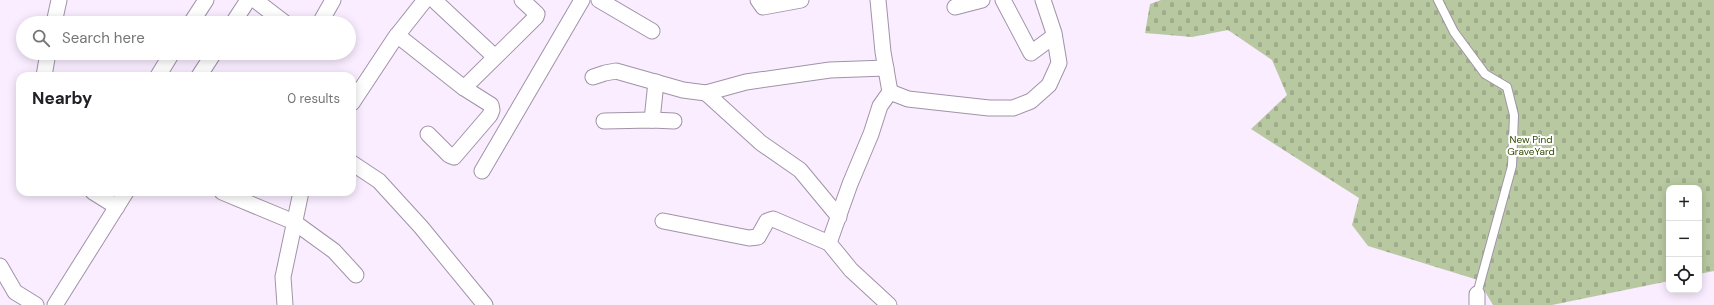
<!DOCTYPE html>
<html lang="en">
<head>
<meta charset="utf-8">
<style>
	:root { --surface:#fff; --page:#f2f2f2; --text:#202124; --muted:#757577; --line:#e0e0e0 }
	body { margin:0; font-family:"DM Sans",sans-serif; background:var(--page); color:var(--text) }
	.controls { position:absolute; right:12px; bottom:12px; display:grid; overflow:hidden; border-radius:8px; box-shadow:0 2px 10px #0003 }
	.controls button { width:36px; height:36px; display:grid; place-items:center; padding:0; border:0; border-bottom:1px solid var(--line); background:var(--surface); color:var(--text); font:20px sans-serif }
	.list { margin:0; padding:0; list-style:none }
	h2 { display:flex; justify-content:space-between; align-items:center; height:52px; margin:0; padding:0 16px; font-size:17px }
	h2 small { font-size:13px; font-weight:400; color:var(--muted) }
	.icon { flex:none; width:22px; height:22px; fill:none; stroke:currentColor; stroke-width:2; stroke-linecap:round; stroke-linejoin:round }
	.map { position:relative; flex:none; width:1714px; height:305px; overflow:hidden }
	.search { position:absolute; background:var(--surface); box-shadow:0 2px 10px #0003; left:16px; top:16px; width:340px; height:44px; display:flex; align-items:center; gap:10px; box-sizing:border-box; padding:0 14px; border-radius:22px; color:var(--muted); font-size:15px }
	.panel { position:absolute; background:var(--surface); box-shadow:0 2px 10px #0003; left:16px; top:72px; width:340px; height:124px; border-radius:12px }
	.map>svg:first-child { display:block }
	.cemetery { fill:url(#cemetery-stones) }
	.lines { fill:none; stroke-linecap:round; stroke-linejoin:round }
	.service-casing { stroke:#a193a7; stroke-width:10 }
	.minor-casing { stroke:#a193a7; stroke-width:17 }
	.service { stroke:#fff; stroke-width:8 }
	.minor { stroke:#fff; stroke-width:15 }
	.labels { text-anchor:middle; stroke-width:4; stroke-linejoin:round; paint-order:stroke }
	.park-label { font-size:10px; fill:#324800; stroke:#fff }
</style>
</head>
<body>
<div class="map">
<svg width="1714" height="305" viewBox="0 0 1714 305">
	<defs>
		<pattern id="cemetery-stones" width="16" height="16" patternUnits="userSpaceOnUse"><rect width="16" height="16" fill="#b8c9a1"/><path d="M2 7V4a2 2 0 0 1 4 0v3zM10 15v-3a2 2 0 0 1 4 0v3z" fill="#9eac8a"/></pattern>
	</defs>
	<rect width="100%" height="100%" fill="#f9edff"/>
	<path class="cemetery" d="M1161,0h553v271l-15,3v-86h-30v93l-117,24h-59l-15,-25 -110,-34 -16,-21 7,-27 -108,-69 36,-34 -15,-35 -44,-30 -36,7 -47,-4 5,-29z"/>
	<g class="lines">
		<defs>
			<path id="service" d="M1438,0l16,32 31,42 22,13 7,28 -2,51 -35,128"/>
			<g id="minor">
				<path d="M255,0l30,23"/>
				<path d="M434,0l61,57"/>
				<path d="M599,0l53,31"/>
				<path d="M758,0l5,7 38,-7"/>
				<path d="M878,0l5,52 7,40 -10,14 -9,28 -21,50 -21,59 22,27 38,35"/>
				<path d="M1003,0l28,53 23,-17"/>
				<path d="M955,7l27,-7"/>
				<path d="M54,23l5,-23"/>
				<path d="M191,23l15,-23"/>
				<path d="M233,23l15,-23"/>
				<path d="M320,23l13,-23"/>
				<path d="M397,35l67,53 27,17 1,5 -2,5 -36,42 -5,-2 -21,-21"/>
				<path d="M44,76l4,-23"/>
				<path d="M158,76l14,-23"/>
				<path d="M199,76l15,-23"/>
				<path d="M593,77l12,-4 11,-2 67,19 23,3 40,-11 84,-12 56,-2"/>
				<path d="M464,88l72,-71 1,-3 -15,-14"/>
				<path d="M890,92l18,7 81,9h24l18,-7 18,-16 10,-22 -5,-30 -11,-33"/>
				<path d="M706,93l55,50 39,27 39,47"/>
				<path d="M352,103l43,-65 30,-38"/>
				<path d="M652,120l4,-38"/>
				<path d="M604,121l48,-1 22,1"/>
				<path d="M352,163l27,18 42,46 64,78"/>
				<path d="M482,171l100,-171"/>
				<path d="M93,192l24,15"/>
				<path d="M222,192l72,30 40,29 22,24"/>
				<path d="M663,221l86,17 9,-1 9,-16 6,-2 56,24"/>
				<path d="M0,266l15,26 21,13"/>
				<path d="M1477,294v11"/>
				<path d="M55,305l71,-113"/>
				<path d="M285,305l-2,-28 18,-85"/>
			</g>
		</defs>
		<use href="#service" class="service-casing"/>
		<use href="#minor" class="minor-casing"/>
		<use href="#service" class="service"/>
		<use href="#minor" class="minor"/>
	</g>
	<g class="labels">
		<g class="park-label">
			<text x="1531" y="143">New Pind<tspan x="1531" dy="12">GraveYard</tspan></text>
		</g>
	</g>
</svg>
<div class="controls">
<button>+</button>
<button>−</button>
<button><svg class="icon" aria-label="locate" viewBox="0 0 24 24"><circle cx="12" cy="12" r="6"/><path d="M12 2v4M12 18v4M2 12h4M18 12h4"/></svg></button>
</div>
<div class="search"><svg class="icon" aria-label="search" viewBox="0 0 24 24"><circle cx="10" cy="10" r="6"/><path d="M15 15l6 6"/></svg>Search here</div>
<section class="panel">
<h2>Nearby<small>0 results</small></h2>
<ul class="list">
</ul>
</section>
</div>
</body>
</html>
